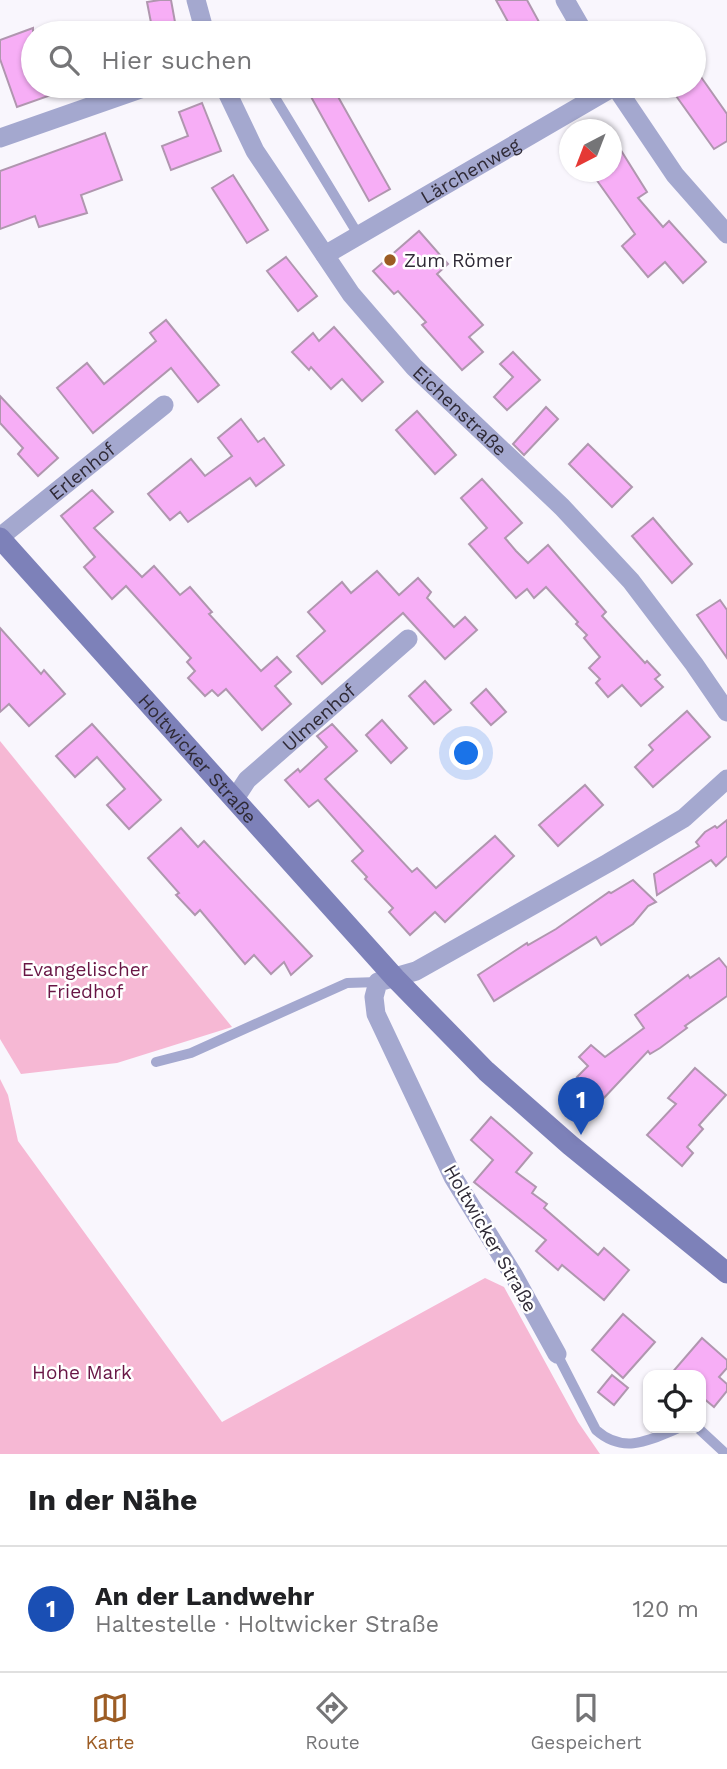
<!DOCTYPE html>
<html lang="de">
<head>
<meta charset="utf-8">
<style>
	:root { --surface:#fff; --page:#f2f2f2; --text:#202124; --muted:#757577; --line:#e0e0e0; --accent:#9c5c24 }
	body { margin:0; font-family:"Work Sans",sans-serif; background:var(--page); color:var(--text) }
	.controls { position:absolute; right:21px; bottom:21px; display:grid; overflow:hidden; border-radius:14px; box-shadow:0 2px 5px #0004 }
	.controls button { width:63px; height:63px; display:grid; place-items:center; padding:0; border:0; border-bottom:2px solid var(--line); background:var(--surface); color:var(--text); font:35px sans-serif }
	.compass { position:absolute; left:559px; top:119px; width:63px; height:63px; border-radius:50%; background:var(--surface); box-shadow:0 2px 5px #0004; rotate:222deg }
	.you { position:absolute; left:467px; top:754px; width:24px; height:24px; margin:-18px; border:5px solid #fff; border-radius:50%; background:#1a73e8; box-shadow:0 0 0 10px #1a73e833 }
	.badge { display:grid; place-items:center; width:46px; height:46px; border-radius:50%; background:var(--accent); color:#fff; font-size:23px; font-weight:700 }
	.pin { position:absolute; translate:-50% -58px; filter:drop-shadow(0 2px 4px #0008) }
	.pin::after { content:''; position:absolute; top:37px; width:24px; height:21px; background:inherit; clip-path:polygon(0 0,100% 0,50% 100%) }
	.list { margin:0; padding:0; list-style:none }
	h2 { display:flex; justify-content:space-between; align-items:center; height:91px; margin:0; padding:0 28px; font-size:30px }
	h2 small { font-size:23px; font-weight:400; color:var(--muted) }
	.list li { display:grid; grid-template-columns:46px 1fr auto; gap:21px; align-items:center; box-sizing:border-box; height:126px; padding:0 28px; border-top:2px solid var(--line) }
	.list b { display:block; font-size:26px; white-space:nowrap }
	.list p { margin:0; font-size:23px; white-space:nowrap; color:var(--muted) }
	.list em { font-size:23px; font-style:normal; color:var(--muted) }
	.icon { flex:none; width:38px; height:38px; fill:none; stroke:currentColor; stroke-width:2; stroke-linecap:round; stroke-linejoin:round }
	.map { position:relative; flex:none; width:727px; height:1454px; overflow:hidden }
	.search { position:absolute; background:var(--surface); box-shadow:0 2px 5px #0004; left:21px; right:21px; top:21px; height:77px; display:flex; align-items:center; gap:18px; box-sizing:border-box; padding:0 24px; border-radius:38px; color:var(--muted); font-size:26px }
	.sheet { height:217px; background:var(--surface) }
	nav { display:flex; justify-content:space-around; align-items:center; box-sizing:border-box; height:98px; border-top:2px solid var(--line); background:var(--surface); font-size:19px; color:var(--muted) }
	nav a { display:grid; justify-items:center; gap:4px }
	nav .on { color:var(--accent) }
	.map>svg:first-child { display:block }
	.green { fill:#f6b8d4 }
	.building { fill:#f7aef6; stroke:#b096af; stroke-width:2 }
	.lines { fill:none; stroke-linecap:round; stroke-linejoin:round }
	.lane { stroke:#a4a8cf; stroke-width:10 }
	.street { stroke:#a4a8cf; stroke-width:19 }
	.secondary { stroke:#7d81b9; stroke-width:21 }
	.poi-dot { fill:#9c5c24; stroke:#fff; stroke-width:2.5 }
	.labels { text-anchor:middle; stroke-width:5; stroke-linejoin:round; paint-order:stroke }
	.street-label { font-size:19px; fill:#2f2a36; stroke:#fff }
	.poi-label { font-size:19px; fill:#2f2a36; stroke:#fff; text-anchor:start }
	.park-label { font-size:19px; fill:#681645; stroke:#fff }
</style>
</head>
<body>
<div class="map">
<svg width="727" height="1454" viewBox="0 0 727 1454">
	<rect width="100%" height="100%" fill="#f9f6fd"/>
	<g class="green">
		<path d="M0,741l232,286 -115,36 -96,11 -21,-35z"/>
		<path d="M0,1079l8,16 10,46 204,281 263,-144 19,9 74,135 22,32h-600z"/>
	</g>
	<g class="building">
		<path d="M160,0h11l6,33h-24l-6,-31z"/>
		<path d="M496,0h31l18,33h-31z"/>
		<path d="M33,28v58h37l1,2 -54,19 -17,-48v-19z"/>
		<path d="M694,67l33,47v27l-13,8 -45,-63h25z"/>
		<path d="M305,86h27l58,103 -21,12z"/>
		<path d="M202,103l19,48 -50,19 -9,-24 26,-10 -9,-24z"/>
		<path d="M105,133l17,47 -41,15 6,18 -48,14 -4,-11 -35,13v-58z"/>
		<path d="M612,136l35,56 -9,6 25,29 6,-6 37,41 -23,21 -18,-21 -17,15 -26,-31 13,-12 -44,-62h21z"/>
		<path d="M233,175l35,55 -21,13 -35,-55z"/>
		<path d="M419,231l29,33 -11,10 46,51 -14,12 14,15 -21,18 -40,-45 4,-3 -28,-31 -4,3 -21,-23z"/>
		<path d="M286,257l31,39 -19,15 -31,-40z"/>
		<path d="M166,320l53,65 -21,17 -27,-34 -78,65 -36,-45 30,-25 17,21 52,-43 -6,-8z"/>
		<path d="M334,327l49,55 -21,19 -20,-22 -11,10 -20,-22 -2,3 -17,-18 21,-19 6,8z"/>
		<path d="M513,352l27,28 -33,30 -13,-13 19,-20 -13,-13z"/>
		<path d="M0,396l58,62 -20,18 -20,-22 5,-6 -23,-25z"/>
		<path d="M546,407l12,12 -34,36 -11,-11z"/>
		<path d="M417,411l39,44 -21,19 -39,-44z"/>
		<path d="M241,419l17,23 6,-4 20,27 -28,21 -6,-8 -62,44 -8,-10 -10,8 -22,-26 43,-35 14,17 27,-20 -14,-18z"/>
		<path d="M588,444l44,43 -20,20 -43,-43z"/>
		<path d="M482,479l40,44 -17,15 11,13 12,12 20,-18 58,67 -4,4 43,47 2,-2 13,14 -5,4 8,8 -22,19 -19,-21 -14,12 -12,-14 4,-4 -11,-11 11,-11 -16,-19 3,-3 -11,-11 2,-2 -32,-35 -12,11 -7,-9 -11,9 -47,-54 18,-16 -26,-30z"/>
		<path d="M92,490l21,22 -19,16 48,49 12,-11 26,29 10,-8 22,25 -3,2 52,57 16,-14 14,15 -16,14 16,18 -29,26 -36,-41 -8,7 -6,-6 -7,6 -17,-18 7,-7 -8,-9 4,-4 -65,-72 -14,13 -28,-32 11,-10 -34,-41z"/>
		<path d="M653,518l39,46 -20,19 -40,-47z"/>
		<path d="M377,571l22,24 19,-17 13,14 -4,6 27,29 11,-10 12,13 -32,29 -42,-46 -81,71 -25,-28 28,-25 -17,-19 34,-30 9,11z"/>
		<path d="M720,600l7,10v48l-30,-43z"/>
		<path d="M0,628l41,46 3,-4 21,24 -36,32 -20,-22 -9,8z"/>
		<path d="M425,681l26,29 -17,14 -25,-28z"/>
		<path d="M486,689l20,23 -15,13 -20,-22z"/>
		<path d="M687,711l23,26 -57,50 -18,-20 18,-17 -4,-5z"/>
		<path d="M382,720l25,28 -16,15 -25,-28z"/>
		<path d="M92,724l69,76 -32,29 -22,-24 18,-16 -28,-32 -22,20 -19,-21z"/>
		<path d="M332,724l25,27 -32,28 87,93 5,-4 19,20 59,-52 19,20 -69,66 -10,-10 -25,23 -21,-23 4,-4 -28,-29 2,-2 -15,-16 11,-10 -45,-51 -9,7 -24,-27 13,-11 2,3 27,-25 -10,-11z"/>
		<path d="M585,785l18,20 -45,41 -19,-21z"/>
		<path d="M727,820v36l-11,10 -5,-6 -54,35 -3,-21 45,-28 -3,-4 9,-10 10,-6 2,2z"/>
		<path d="M181,828l17,19 6,-6 108,115 -21,19 -7,-13 -13,12 -17,-19 -9,9 -45,-54 -5,5 -19,-20 3,-2 -31,-35z"/>
		<path d="M633,880l23,22 -8,4 -15,18 -32,21 -5,-8 -102,64 -16,-26 49,-32 1,2 28,-16 53,-37 2,1z"/>
		<path d="M719,958l8,10v28l-42,30 2,2 -27,20 -10,6 -2,-3 -46,49 -25,-23 11,-11 -9,-9 12,-12 14,12 39,-29 -9,-13 53,-40 2,3z"/>
		<path d="M695,1068l31,27 -27,30 4,4 -16,18 6,6 -11,13 -35,-31 29,-31 -8,-6z"/>
		<path d="M491,1117l41,36 -16,19 20,15 -4,6 15,11 -3,4 54,47 6,-7 25,22 -25,30 -42,-35 -4,5 -22,-19 10,-11 -72,-58 19,-22 -22,-20z"/>
		<path d="M623,1314l32,28 -32,36 -31,-28z"/>
		<path d="M702,1338l25,22v8l-8,9 8,7v7l-13,16 -12,-10 -1,2v-24h-31z"/>
		<path d="M612,1375l16,13 -14,17 -16,-13z"/>
	</g>
	<g class="lines">
		<g class="lane">
			<path d="M268,86l91,150"/>
			<path d="M156,1062l35,-9 156,-70 31,-1"/>
			<path d="M557,1354l39,76c27,24 52,11 83,-2"/>
			<path d="M698,1428l28,26"/>
		</g>
		<g class="street">
			<path d="M196,0l9,33"/>
			<path d="M565,0l19,33"/>
			<path id="s1" d="M224,86l31,65 96,143 63,73 148,140 69,74 63,83 33,48"/>
			<path d="M615,86l60,89 52,59"/>
			<path d="M0,138l149,-52"/>
			<path id="s2" d="M325,255l290,-169"/>
			<path id="s3" d="M0,537l164,-132"/>
			<path id="s4" d="M234,800l13,-20 161,-141"/>
			<path d="M557,1354l-43,-78 -61,-99 -77,-163 -2,-17 4,-15 38,-11 192,-108 76,-45 43,-39"/>
		</g>
		<path class="secondary" id="s5" d="M0,538l395,440 91,93 84,74 157,128"/>
	</g>
	<circle class="poi-dot" cx="390" cy="260" r="7"/>
	<g class="labels">
		<g class="street-label">
			<text dy="7" stroke="none"><textPath href="#s2" startOffset="168">Lärchenweg</textPath></text>
			<text dy="7" stroke="none"><textPath href="#s1" startOffset="404">Eichenstraße</textPath></text>
			<text dy="7" stroke="none"><textPath href="#s3" startOffset="105">Erlenhof</textPath></text>
			<text dy="7" stroke="none"><textPath href="#s4" startOffset="119">Ulmenhof</textPath></text>
			<text dy="7" stroke="none"><textPath href="#s5" startOffset="296">Holtwicker Straße</textPath></text>
			<text transform="translate(491 1238) rotate(60)" y="7">Holtwicker Straße</text>
		</g>
		<g class="poi-label">
			<text x="404" y="267">Zum Römer</text>
		</g>
		<g class="park-label">
			<text x="85" y="976">Evangelischer<tspan x="85" dy="22">Friedhof</tspan></text>
			<text x="82" y="1379">Hohe Mark</text>
		</g>
	</g>
</svg>
<div class="controls">
<button><svg class="icon" aria-label="locate" viewBox="0 0 24 24"><circle cx="12" cy="12" r="6"/><path d="M12 2v4M12 18v4M2 12h4M18 12h4"/></svg></button>
</div>
<svg class="compass" viewBox="-18 -18 36 36"><path d="M0-13l5 13h-10z" fill="#e53935"/><path d="M0 13l5-13h-10z" fill="#757577"/></svg>
<div class="you"></div>
<div class="pin badge" style="left:581px;top:1135px;background:#1a4fb4">1</div>
<div class="search"><svg class="icon" aria-label="search" viewBox="0 0 24 24"><circle cx="10" cy="10" r="6"/><path d="M15 15l6 6"/></svg>Hier suchen</div>
</div>
<section class="sheet">
<h2>In der Nähe<small></small></h2>
<ul class="list">
<li><span class="badge" style="background:#1a4fb4">1</span><div><b>An der Landwehr</b><p>Haltestelle · Holtwicker Straße</p></div><em>120 m</em></li>
</ul>
</section>
<nav>
<a class="on"><svg class="icon" aria-label="map" viewBox="0 0 24 24"><path d="M3 6l6-2 6 2 6-2v14l-6 2-6-2-6 2zM9 4v14M15 6v14"/></svg>Karte</a>
<a><svg class="icon" aria-label="directions" viewBox="0 0 24 24"><path d="M12 3l9 9-9 9-9-9zM9 14v-3h6M13 9l2 2-2 2"/></svg>Route</a>
<a><svg class="icon" aria-label="saved" viewBox="0 0 24 24"><path d="M7 4h10v16l-5-4-5 4z"/></svg>Gespeichert</a>
</nav>
</body>
</html>
